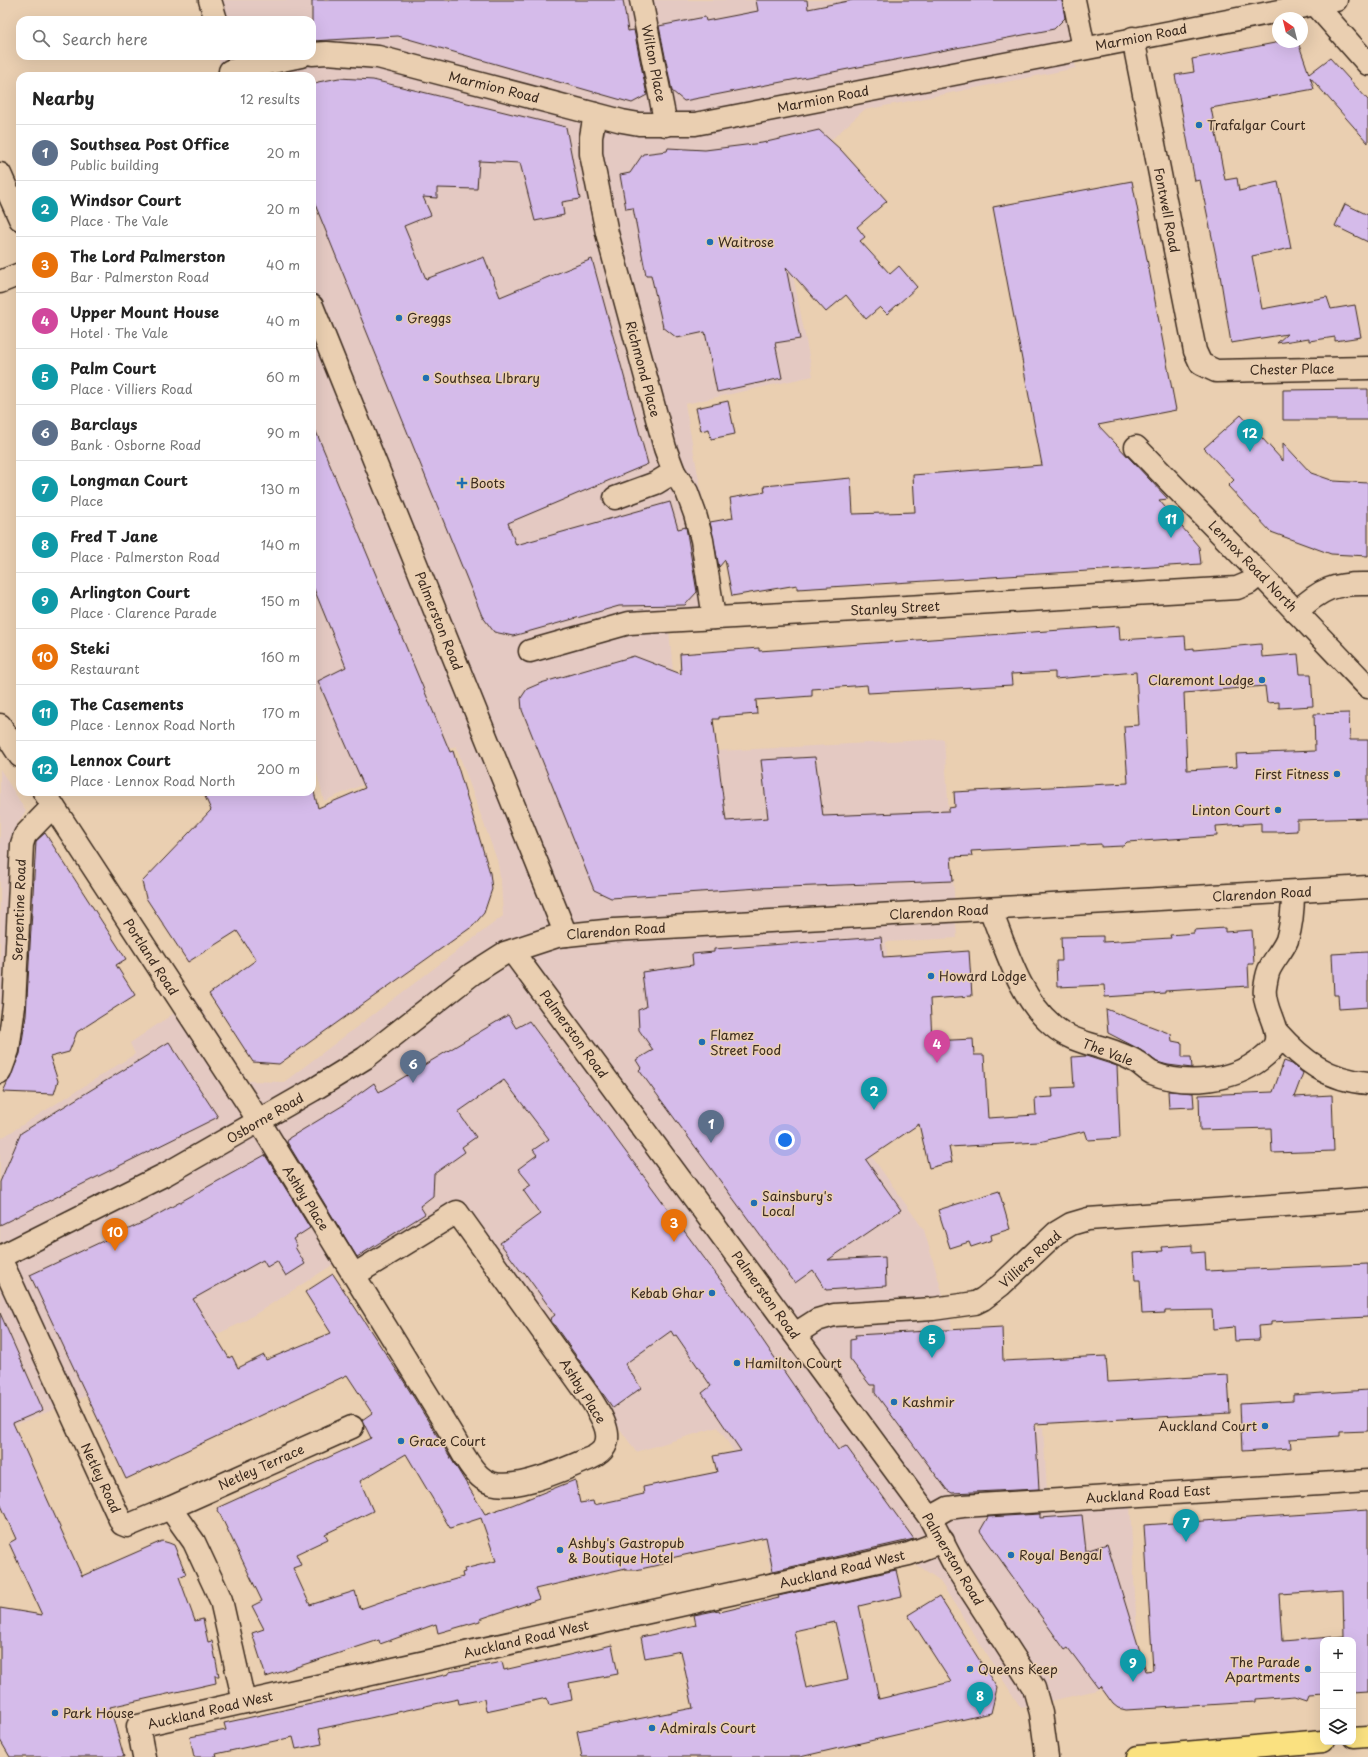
<!DOCTYPE html>
<html lang="en">
<head>
<meta charset="utf-8">
<style>
	:root { --surface:#fff; --page:#f6f6f6; --text:#222; --muted:#767676; --line:#e0e0e0; --accent:#1f6fb2 }
	body { margin:0; font-family:"Playpen Sans",sans-serif; background:var(--page); color:var(--text) }
	.controls { position:absolute; right:12px; bottom:12px; display:grid; overflow:hidden; border-radius:8px; box-shadow:0 4px 16px #0002 }
	.controls button { width:36px; height:36px; display:grid; place-items:center; padding:0; border:0; border-bottom:1px solid var(--line); background:var(--surface); color:var(--text); font:20px sans-serif }
	.compass { position:absolute; left:1272px; top:12px; width:36px; height:36px; border-radius:50%; background:var(--surface); box-shadow:0 4px 16px #0002; rotate:325deg }
	.you { position:absolute; left:785px; top:1140px; width:14px; height:14px; margin:-10px; border:3px solid #fff; border-radius:50%; background:#1a73e8; box-shadow:0 0 0 6px #1a73e833 }
	.badge { display:grid; place-items:center; width:26px; height:26px; border-radius:50%; background:var(--accent); color:#fff; font-size:13px; font-weight:700 }
	.pin { position:absolute; translate:-50% -33px; filter:drop-shadow(0 1px 2px #0008) }
	.pin::after { content:''; position:absolute; top:21px; width:14px; height:12px; background:inherit; clip-path:polygon(0 0,100% 0,50% 100%) }
	.list { margin:0; padding:0; list-style:none }
	h2 { display:flex; justify-content:space-between; align-items:center; height:52px; margin:0; padding:0 16px; font-size:17px }
	h2 small { font-size:13px; font-weight:400; color:var(--muted) }
	.list li { display:grid; grid-template-columns:26px 1fr auto; gap:12px; align-items:center; box-sizing:border-box; height:56px; padding:0 16px; border-top:1px solid var(--line) }
	.list b { display:block; font-size:15px; white-space:nowrap }
	.list p { margin:0; font-size:13px; white-space:nowrap; color:var(--muted) }
	.list em { font-size:13px; font-style:normal; color:var(--muted) }
	.icon { flex:none; width:22px; height:22px; fill:none; stroke:currentColor; stroke-width:2; stroke-linecap:round; stroke-linejoin:round }
	.map { position:relative; flex:none; width:1368px; height:1757px; overflow:hidden }
	.search { position:absolute; background:var(--surface); box-shadow:0 4px 16px #0002; left:16px; top:16px; width:300px; height:44px; display:flex; align-items:center; gap:10px; box-sizing:border-box; padding:0 14px; border-radius:12px; color:var(--muted); font-size:15px }
	.panel { position:absolute; background:var(--surface); box-shadow:0 4px 16px #0002; left:16px; top:72px; width:300px; height:724px; border-radius:12px }
	.map>svg:first-child { display:block }
	.built { fill:#e4c9c2 }
	.building { fill:#d5bbea; stroke:#3b2a1e; fill-rule:evenodd }
	.lines { fill:none; stroke-linecap:round; stroke-linejoin:round }
	.street-casing { stroke:#3b2a1e; stroke-width:25 }
	.primary-casing { stroke:#3b2a1e; stroke-width:25 }
	.street { stroke:#eacfb1; stroke-width:22 }
	.primary { stroke:#fae180; stroke-width:22 }
	.poi-dot { fill:#1f6fb2; stroke:#eacfb1; stroke-width:1.5 }
	.labels { text-anchor:middle; stroke-width:3; stroke-linejoin:round; paint-order:stroke }
	.street-label { font-size:13px; fill:#3b2a1e; stroke:#eacfb1 }
	.poi-label { font-size:13px; fill:#3b2a1e; stroke:#eacfb1; text-anchor:start }
</style>
</head>
<body>
<div class="map">
<svg width="1368" height="1757" viewBox="0 0 1368 1757">
	<rect width="100%" height="100%" fill="#eacfb1"/>
	<filter id="ink" filterUnits="userSpaceOnUse"><feTurbulence type="fractalNoise" baseFrequency=".025" numOctaves="2"/><feDisplacementMap in="SourceGraphic" scale="8" xChannelSelector="R" yChannelSelector="G"/><feConvolveMatrix kernelMatrix="1 2 1 2 8 2 1 2 1" color-interpolation-filters="sRGB"/></filter>
	<g filter="url(#ink)">
		<g class="built">
			<path d="M202,0h861l13,68 -212,42 -88,80 37,186 -128,28 37,201 -55,5 14,143 263,-14 13,199 -71,4 7,100 -35,95 66,93 27,92 9,110 83,-5 5,80 82,-2 7,127 -21,44 -19,14 -76,18 -82,-128 -30,-21 -134,31 -24,-112 -33,-51 -82,25 -164,-237 -34,-5 -95,60 -6,-8 -94,60 -170,80 -73,29v-292l135,-85 -5,-11 65,-44 53,82 36,1 219,-166 -2,-34 -4,-22 -41,-114 -132,55 -12,-48v-677h-89l-5,-20h94v-36h-105z"/>
			<path d="M0,769l26,42 -10,15 -7,25v91l-9,130z"/>
		</g>
		<g class="building">
			<path d="M312,0h311l5,31 6,-1 13,65 -15,8 -234,-67 -86,5z"/>
			<path d="M756,0h51l1,9 45,-9h209l3,18 -11,11 -370,72 -12,-10 -13,-65 46,-9 1,4 52,-10z"/>
			<path d="M1280,42h18l11,32 21,-16 38,42v43l-58,-66 4,12 -103,19 14,72 12,-2 2,13 39,-9 13,66 -39,8 10,53 65,-12 4,12 24,-4 6,32 -26,4v-4l-26,4v-3l-32,5 10,-9 -56,9 -11,-68 -20,-95 -5,1 -20,-106 19,-3 -2,-13z"/>
			<path d="M339,78l34,2 193,47 14,72 -18,3 2,13 -29,6 -15,-58 -41,-2 -2,28 -40,-1v10l-14,-1 8,18 -27,11 22,53 58,-22 16,40 92,-38 56,205 -140,59 8,22 154,-43 8,27 8,-2 11,65 -12,13 -66,1 -106,30 -19,-4 -12,-16 -170,-419v-110l6,-5z"/>
			<path d="M819,130l22,20 46,51 -30,26 8,10 -5,4 30,33 9,-8 18,21 -30,27 -7,-7 -14,12 -20,-24 -20,17 -40,-45 14,72 -25,4 7,35 -65,14 -12,-60 -28,6 -14,-11 -12,-52h-5l-13,-67 -7,1 -6,-34 10,-2 13,-19 24,-3 1,-3 37,2 57,-7z"/>
			<path d="M1132,181l44,229 -78,15 70,74 -9,1 40,47 2,17 -404,25v-4l-65,11 -7,-36 -6,7 -9,-45 23,-4 -3,-20 35,-6 -1,-6 87,-8 2,36 62,-2 -2,-37 129,-10 -49,-258z"/>
			<path d="M1345,204l23,11v27l-33,-16z"/>
			<path d="M1368,389v31h-85v-30z"/>
			<path d="M728,401l7,33 -24,5 -2,-10 -8,2 -5,-23z"/>
			<path d="M1241,415l42,46v-18l28,30 23,8 34,2v73l-37,-2 -60,-22 -43,-46 6,-6 -30,-32z"/>
			<path d="M312,422l138,330 3,-1 37,122 2,16 -8,24 -11,13 -194,138 -26,-2 -44,-68 47,-34 -19,-29 -49,31 -42,-64 -4,-16 69,-72 -8,-18h111l4,16 47,-20 -47,-107 28,-14 -34,-83z"/>
			<path d="M1119,626l1,14 65,-4 1,13 8,-1v2l67,-6 1,13 36,-3 2,20h11l2,32 -34,2v-6l-12,1 -2,-17 -81,7 3,77 50,-3 -1,-13 79,-3 -1,-37 35,-1 1,27h18v78l-71,2v11l-19,1h-17v-9l-45,3 1,10 -90,6 -4,4 -22,1v-3l-130,7 1,5 -21,1 2,24 -194,7 -148,10 -17,-8 -72,-180 -1,-12 6,-9 14,-6 93,-27 47,18 -1,-20 79,-6v3zM1055,672v7l81,-7 3,53 -15,1 4,57 -174,9 1,15 -6,1v3l-126,5 -8,-59 -54,3 7,58 -42,3 -13,-102h6v-2l38,-3 -1,-14 56,-4v-7l55,-4 1,8 144,-8 -1,-11z"/>
			<path d="M45,833l81,126 -10,6 19,30 -58,37 -8,20 -19,5 8,24 -4,13 -51,-2 17,-38 6,-38 10,-175z"/>
			<path d="M1225,928v4l27,-2 2,34h-6l1,22 -84,5v2l-60,4 -1,-12 -47,2 -1,-26h6l-1,-24 42,-1v6l68,-4 -1,-3 24,-2v-3z"/>
			<path d="M881,937l2,20 86,-6 3,45 -42,3 2,42 41,-2 1,16h10l4,63 48,-3 -1,-17 18,-1 -1,-9 22,-1 -2,-30 14,-1 31,10 3,72 -32,2 -3,-9 -46,11 -90,5 3,15 -23,6 -10,-44 -53,36 35,50 -73,50 57,-3 1,29 -60,4 -13,-20 -18,13 -156,-213 2,-2 -5,-8 17,-10 -14,-20 -1,-20 8,-3 -4,-35 51,-7 -1,-11 22,-2v-3z"/>
			<path d="M1368,952v55l-29,2 -1,-14h-4l-2,-41z"/>
			<path d="M1106,1009l65,25 1,7 10,2v14h9l1,11 -24,-3 -11,-3 -18,-13 -31,-16z"/>
			<path d="M508,1015l8,13 13,-7 204,276 105,153 8,-4 68,93 -141,32 -7,-34 -104,23 1,4 -27,6h-10v-2l-91,21 4,10 -59,20v2l-42,12 -2,-9 -56,20 -1,-4 -113,37 -14,-44 12,-4 -12,-23 10,-5 -45,-93 154,-70 -9,-18 10,-7 -25,-38 -221,104 -96,-204 116,-54 119,-66 45,73 -17,11 4,7 -2,1 10,17 -19,12 -9,-15 -10,6 -4,-7 -70,39 36,59 3,-2 6,12 26,-13 2,5 65,-27 -26,-41 28,-18 70,106 82,134 27,-9 63,-25 5,23 13,-2 1,4 50,-11 -1,-7 74,-15 -4,-16 28,-5 -39,-58 9,-7 -35,-51 -2,1 -3,-5 -46,33 16,24 -28,20 -63,-89 5,-4 -31,-43 -2,1 -22,-30 40,-29 -17,-24 8,-5 -13,-16 19,-14 -4,-5 16,-11 -45,-59 -46,32 18,25 -14,10 3,5 -31,22 -1,22 -13,10 5,8 -68,43 -70,-115 2,-4 53,-32 32,-23 5,9zM406,1454l44,74 31,-10 15,43 -32,8 1,3 -3,1 1,4 -57,16 -46,16 -5,-18 -45,14 -17,-37 8,-3 -5,-11 32,-15 -3,-5 48,-23 -13,-30z"/>
			<path d="M169,1042l49,75 -218,108v-43l21,-49z"/>
			<path d="M1284,1061l8,3 11,9 -9,24 38,-2 2,56 -62,2 -1,-25 -71,2 -1,-35 74,-3z"/>
			<path d="M1168,1091l25,2 1,14 -25,1z"/>
			<path d="M999,1191l11,38 -19,6 1,5 -21,7 -2,-5 -19,6 -12,-38z"/>
			<path d="M1192,1245v8l13,-1 1,19 162,-7v53l-97,5v3l-13,1 1,14 -24,1 -1,-14 -21,2 -1,-19 -47,1v2l-23,1 -2,-34h-5l-2,-27 30,-2 -1,-4z"/>
			<path d="M0,1313l43,97 -30,13 69,153 80,-35 7,2 5,2 12,29 -7,3 16,44 8,-2 5,23 4,-1 7,35h-4l1,7 -106,24 14,50h-114l-10,-17v-132l42,7 -33,-72 7,-4 -16,-36z"/>
			<path d="M1002,1327l1,34 103,-5 2,26 120,-7 2,38 -195,11 4,65 -87,4 -5,-3 -72,-97v-8h-5l-20,-26v-19l6,-1 -1,-4z"/>
			<path d="M1368,1390v41l-28,1v4l-50,3 1,9 -49,3 -2,-47 53,-3v-6z"/>
			<path d="M1368,1510v181l-15,1v-52h-30v54l-14,1 -2,5 -12,-4 -40,3v3l-129,8 -8,-2 -5,-4 -13,-18 -2,2 -30,-40 -3,2 -85,-119 8,-14 52,-3v4l42,-3 4,36 21,-7 39,127 7,-1 -9,-145zM1343,1590l1,46 -62,5 -3,-47z"/>
			<path d="M896,1570l6,26 -43,10 20,93 72,-17 -43,-67 31,-19 58,92 -6,25 -191,44h-218l-5,-26 116,-23 -12,-57 -36,7 -4,-21 55,-12 -2,-10 25,-5 1,2 59,-14 -1,-2zM835,1622l13,57 -42,9 -12,-57z"/>
			<path d="M612,1645l6,29 -49,9 3,17 -23,5 -2,-7 -61,13 -2,-12 -25,5 -1,-5 -139,30 3,15 -26,5 -3,-12 -77,17 1,3h-23l-4,-20 36,-7 -2,-7 225,-49v-2l53,-10 2,8z"/>
		</g>
		<g class="lines">
			<defs>
				<g id="street">
					<path d="M210,0l6,20"/>
					<path d="M641,0l25,125"/>
					<path d="M1074,0l10,48"/>
					<path d="M1315,4l53,60"/>
					<path d="M1133,38l62,313 6,13 15,7 152,-3"/>
					<path d="M312,54l15,-1 51,4 244,64 17,3h56l641,-124"/>
					<path d="M230,71l71,-15"/>
					<path d="M595,114l-4,23v17l16,79 58,215 9,24 13,20 8,22 7,26 12,78"/>
					<path d="M0,174l20,45"/>
					<path d="M0,282l20,-8"/>
					<path d="M312,306l254,629"/>
					<path d="M1136,447l124,127 108,113"/>
					<path d="M615,498l41,-15 18,-11"/>
					<path d="M1296,612c25,-23 38,-29 72,-28"/>
					<path d="M530,651l99,-28 608,-35 12,-5 11,-9"/>
					<path d="M0,725l20,31"/>
					<path d="M44,792l215,329 192,312c9,14 18,36 32,46 24,18 83,-11 108,-21 31,-14 10,-42 -2,-62l-132,-184 -103,63"/>
					<path d="M990,909c16,39 29,88 62,116 19,17 42,19 63,27 7,3 14,5 20,9 6,3 11,9 17,12 34,14 81,8 109,-14 5,-4 10,-8 13,-13 9,-16 -12,-37 -9,-58 1,-6 2,-15 5,-20 5,-10 13,-18 17,-28 5,-16 6,-32 6,-48"/>
					<path d="M512,951l418,567 25,48 79,122 7,25 6,44"/>
					<path d="M1277,1032c26,29 51,48 91,51"/>
					<path d="M0,1072l8,-22 6,-44 8,-162 3,-9 28,-29"/>
					<path d="M0,1257l166,-83 147,-84 52,-32 107,-84 33,-21 52,-17 57,-6 754,-43"/>
					<path d="M0,1258l122,266 5,2 43,-18 24,34 27,58 23,102"/>
					<path d="M795,1334l22,-14 17,-5 99,-6 42,-6 8,-4 18,-14 55,-52 15,-9 17,-5 280,-20"/>
					<path d="M170,1508l182,-81"/>
					<path d="M930,1518l18,-10 15,-2 405,-25"/>
					<path d="M144,1757l-6,-31 771,-172 34,-13"/>
				</g>
				<g id="primary">
					<path d="M1353,1739l15,-1"/>
					<path d="M1138,1757l185,-16"/>
				</g>
			</defs>
			<use href="#street" class="street-casing"/>
			<use href="#primary" class="primary-casing"/>
			<use href="#street" class="street"/>
			<use href="#primary" class="primary"/>
		</g>
	</g>
	<g class="poi-dot">
		<circle cx="1199" cy="125" r="4"/>
		<circle cx="710" cy="242" r="4"/>
		<circle cx="399" cy="318" r="4"/>
		<circle cx="426" cy="378" r="4"/>
		<path d="M460 477h4v4h4v4h-4v4h-4v-4h-4v-4h4z"/>
		<circle cx="1262" cy="680" r="4"/>
		<circle cx="1337" cy="774" r="4"/>
		<circle cx="1278" cy="810" r="4"/>
		<circle cx="931" cy="976" r="4"/>
		<circle cx="702" cy="1042" r="4"/>
		<circle cx="754" cy="1203" r="4"/>
		<circle cx="712" cy="1293" r="4"/>
		<circle cx="737" cy="1363" r="4"/>
		<circle cx="894" cy="1402" r="4"/>
		<circle cx="1265" cy="1426" r="4"/>
		<circle cx="401" cy="1441" r="4"/>
		<circle cx="560" cy="1550" r="4"/>
		<circle cx="1011" cy="1555" r="4"/>
		<circle cx="970" cy="1669" r="4"/>
		<circle cx="1308" cy="1669" r="4"/>
		<circle cx="55" cy="1713" r="4"/>
		<circle cx="652" cy="1728" r="4"/>
	</g>
	<g class="labels">
		<g class="street-label">
			<text transform="translate(1141 37) rotate(-11)" y="5">Marmion Road</text>
			<text transform="translate(654 63) rotate(79)" y="5">Wilton Place</text>
			<text transform="translate(494 87) rotate(14)" y="5">Marmion Road</text>
			<text transform="translate(823 99) rotate(-11)" y="5">Marmion Road</text>
			<text transform="translate(1167 210) rotate(79)" y="5">Fontwell Road</text>
			<text transform="translate(643 369) rotate(75)" y="5">Richmond Place</text>
			<text transform="translate(1292 369) rotate(-1)" y="5">Chester Place</text>
			<text transform="translate(1253 566) rotate(46)" y="5">Lennox Road North</text>
			<text transform="translate(895 608) rotate(-3)" y="5">Stanley Street</text>
			<text transform="translate(439 621) rotate(68)" y="5">Palmerston Road</text>
			<text transform="translate(1262 894) rotate(-3)" y="5">Clarendon Road</text>
			<text transform="translate(19 910) rotate(-88)" y="5">Serpentine Road</text>
			<text transform="translate(939 912) rotate(-3)" y="5">Clarendon Road</text>
			<text transform="translate(616 931) rotate(-4)" y="5">Clarendon Road</text>
			<text transform="translate(151 957) rotate(57)" y="5">Portland Road</text>
			<text transform="translate(574 1034) rotate(54)" y="5">Palmerston Road</text>
			<text transform="translate(1108 1052) rotate(21)" y="5">The Vale</text>
			<text transform="translate(265 1118) rotate(-30)" y="5">Osborne Road</text>
			<text transform="translate(306 1198) rotate(58)" y="5">Ashby Place</text>
			<text transform="translate(1030 1259) rotate(-42)" y="5">Villiers Road</text>
			<text transform="translate(766 1295) rotate(54)" y="5">Palmerston Road</text>
			<text transform="translate(583 1391) rotate(58)" y="5">Ashby Place</text>
			<text transform="translate(261 1467) rotate(-24)" y="5">Netley Terrace</text>
			<text transform="translate(101 1478) rotate(65)" y="5">Netley Road</text>
			<text transform="translate(1148 1494) rotate(-4)" y="5">Auckland Road East</text>
			<text transform="translate(953 1559) rotate(59)" y="5">Palmerston Road</text>
			<text transform="translate(842 1569) rotate(-13)" y="5">Auckland Road West</text>
			<text transform="translate(526 1639) rotate(-13)" y="5">Auckland Road West</text>
			<text transform="translate(210 1710) rotate(-13)" y="5">Auckland Road West</text>
		</g>
		<g class="poi-label">
			<text x="1207" y="130">Trafalgar Court</text>
			<text x="718" y="247">Waitrose</text>
			<text x="407" y="323">Greggs</text>
			<text x="434" y="383">Southsea LIbrary</text>
			<text x="470" y="488">Boots</text>
			<text x="1254" y="685" text-anchor="end">Claremont Lodge</text>
			<text x="1329" y="779" text-anchor="end">First Fitness</text>
			<text x="1270" y="815" text-anchor="end">Linton Court</text>
			<text x="939" y="981">Howard Lodge</text>
			<text x="710" y="1040">Flamez<tspan x="710" dy="15">Street Food</tspan></text>
			<text x="762" y="1201">Sainsbury's<tspan x="762" dy="15">Local</tspan></text>
			<text x="704" y="1298" text-anchor="end">Kebab Ghar</text>
			<text x="745" y="1368">Hamilton Court</text>
			<text x="902" y="1407">Kashmir</text>
			<text x="1257" y="1431" text-anchor="end">Auckland Court</text>
			<text x="409" y="1446">Grace Court</text>
			<text x="568" y="1548">Ashby's Gastropub<tspan x="568" dy="15">&amp; Boutique Hotel</tspan></text>
			<text x="1019" y="1560">Royal Bengal</text>
			<text x="1300" y="1667" text-anchor="end">The Parade<tspan x="1300" dy="15">Apartments</tspan></text>
			<text x="978" y="1674">Queens Keep</text>
			<text x="63" y="1718">Park House</text>
			<text x="660" y="1733">Admirals Court</text>
		</g>
	</g>
</svg>
<div class="controls">
<button>+</button>
<button>−</button>
<button><svg class="icon" aria-label="layers" viewBox="0 0 24 24"><path d="M12 4l9 5-9 5-9-5zM3 14l9 5 9-5"/></svg></button>
</div>
<svg class="compass" viewBox="-18 -18 36 36"><path d="M0-13l5 13h-10z" fill="#e53935"/><path d="M0 13l5-13h-10z" fill="#767676"/></svg>
<div class="you"></div>
<div class="pin badge" style="left:711px;top:1143px;background:#5c6f8a">1</div>
<div class="pin badge" style="left:874px;top:1110px;background:#0f9aa8">2</div>
<div class="pin badge" style="left:674px;top:1242px;background:#e8710a">3</div>
<div class="pin badge" style="left:937px;top:1063px;background:#d1479c">4</div>
<div class="pin badge" style="left:932px;top:1358px;background:#0f9aa8">5</div>
<div class="pin badge" style="left:413px;top:1083px;background:#5c6f8a">6</div>
<div class="pin badge" style="left:1186px;top:1542px;background:#0f9aa8">7</div>
<div class="pin badge" style="left:980px;top:1715px;background:#0f9aa8">8</div>
<div class="pin badge" style="left:1133px;top:1682px;background:#0f9aa8">9</div>
<div class="pin badge" style="left:115px;top:1251px;background:#e8710a">10</div>
<div class="pin badge" style="left:1171px;top:538px;background:#0f9aa8">11</div>
<div class="pin badge" style="left:1250px;top:452px;background:#0f9aa8">12</div>
<div class="search"><svg class="icon" aria-label="search" viewBox="0 0 24 24"><circle cx="10" cy="10" r="6"/><path d="M15 15l6 6"/></svg>Search here</div>
<section class="panel">
<h2>Nearby<small>12 results</small></h2>
<ul class="list">
<li><span class="badge" style="background:#5c6f8a">1</span><div><b>Southsea Post Office</b><p>Public building</p></div><em>20 m</em></li>
<li><span class="badge" style="background:#0f9aa8">2</span><div><b>Windsor Court</b><p>Place · The Vale</p></div><em>20 m</em></li>
<li><span class="badge" style="background:#e8710a">3</span><div><b>The Lord Palmerston</b><p>Bar · Palmerston Road</p></div><em>40 m</em></li>
<li><span class="badge" style="background:#d1479c">4</span><div><b>Upper Mount House</b><p>Hotel · The Vale</p></div><em>40 m</em></li>
<li><span class="badge" style="background:#0f9aa8">5</span><div><b>Palm Court</b><p>Place · Villiers Road</p></div><em>60 m</em></li>
<li><span class="badge" style="background:#5c6f8a">6</span><div><b>Barclays</b><p>Bank · Osborne Road</p></div><em>90 m</em></li>
<li><span class="badge" style="background:#0f9aa8">7</span><div><b>Longman Court</b><p>Place</p></div><em>130 m</em></li>
<li><span class="badge" style="background:#0f9aa8">8</span><div><b>Fred T Jane</b><p>Place · Palmerston Road</p></div><em>140 m</em></li>
<li><span class="badge" style="background:#0f9aa8">9</span><div><b>Arlington Court</b><p>Place · Clarence Parade</p></div><em>150 m</em></li>
<li><span class="badge" style="background:#e8710a">10</span><div><b>Steki</b><p>Restaurant</p></div><em>160 m</em></li>
<li><span class="badge" style="background:#0f9aa8">11</span><div><b>The Casements</b><p>Place · Lennox Road North</p></div><em>170 m</em></li>
<li><span class="badge" style="background:#0f9aa8">12</span><div><b>Lennox Court</b><p>Place · Lennox Road North</p></div><em>200 m</em></li>
</ul>
</section>
</div>
</body>
</html>
